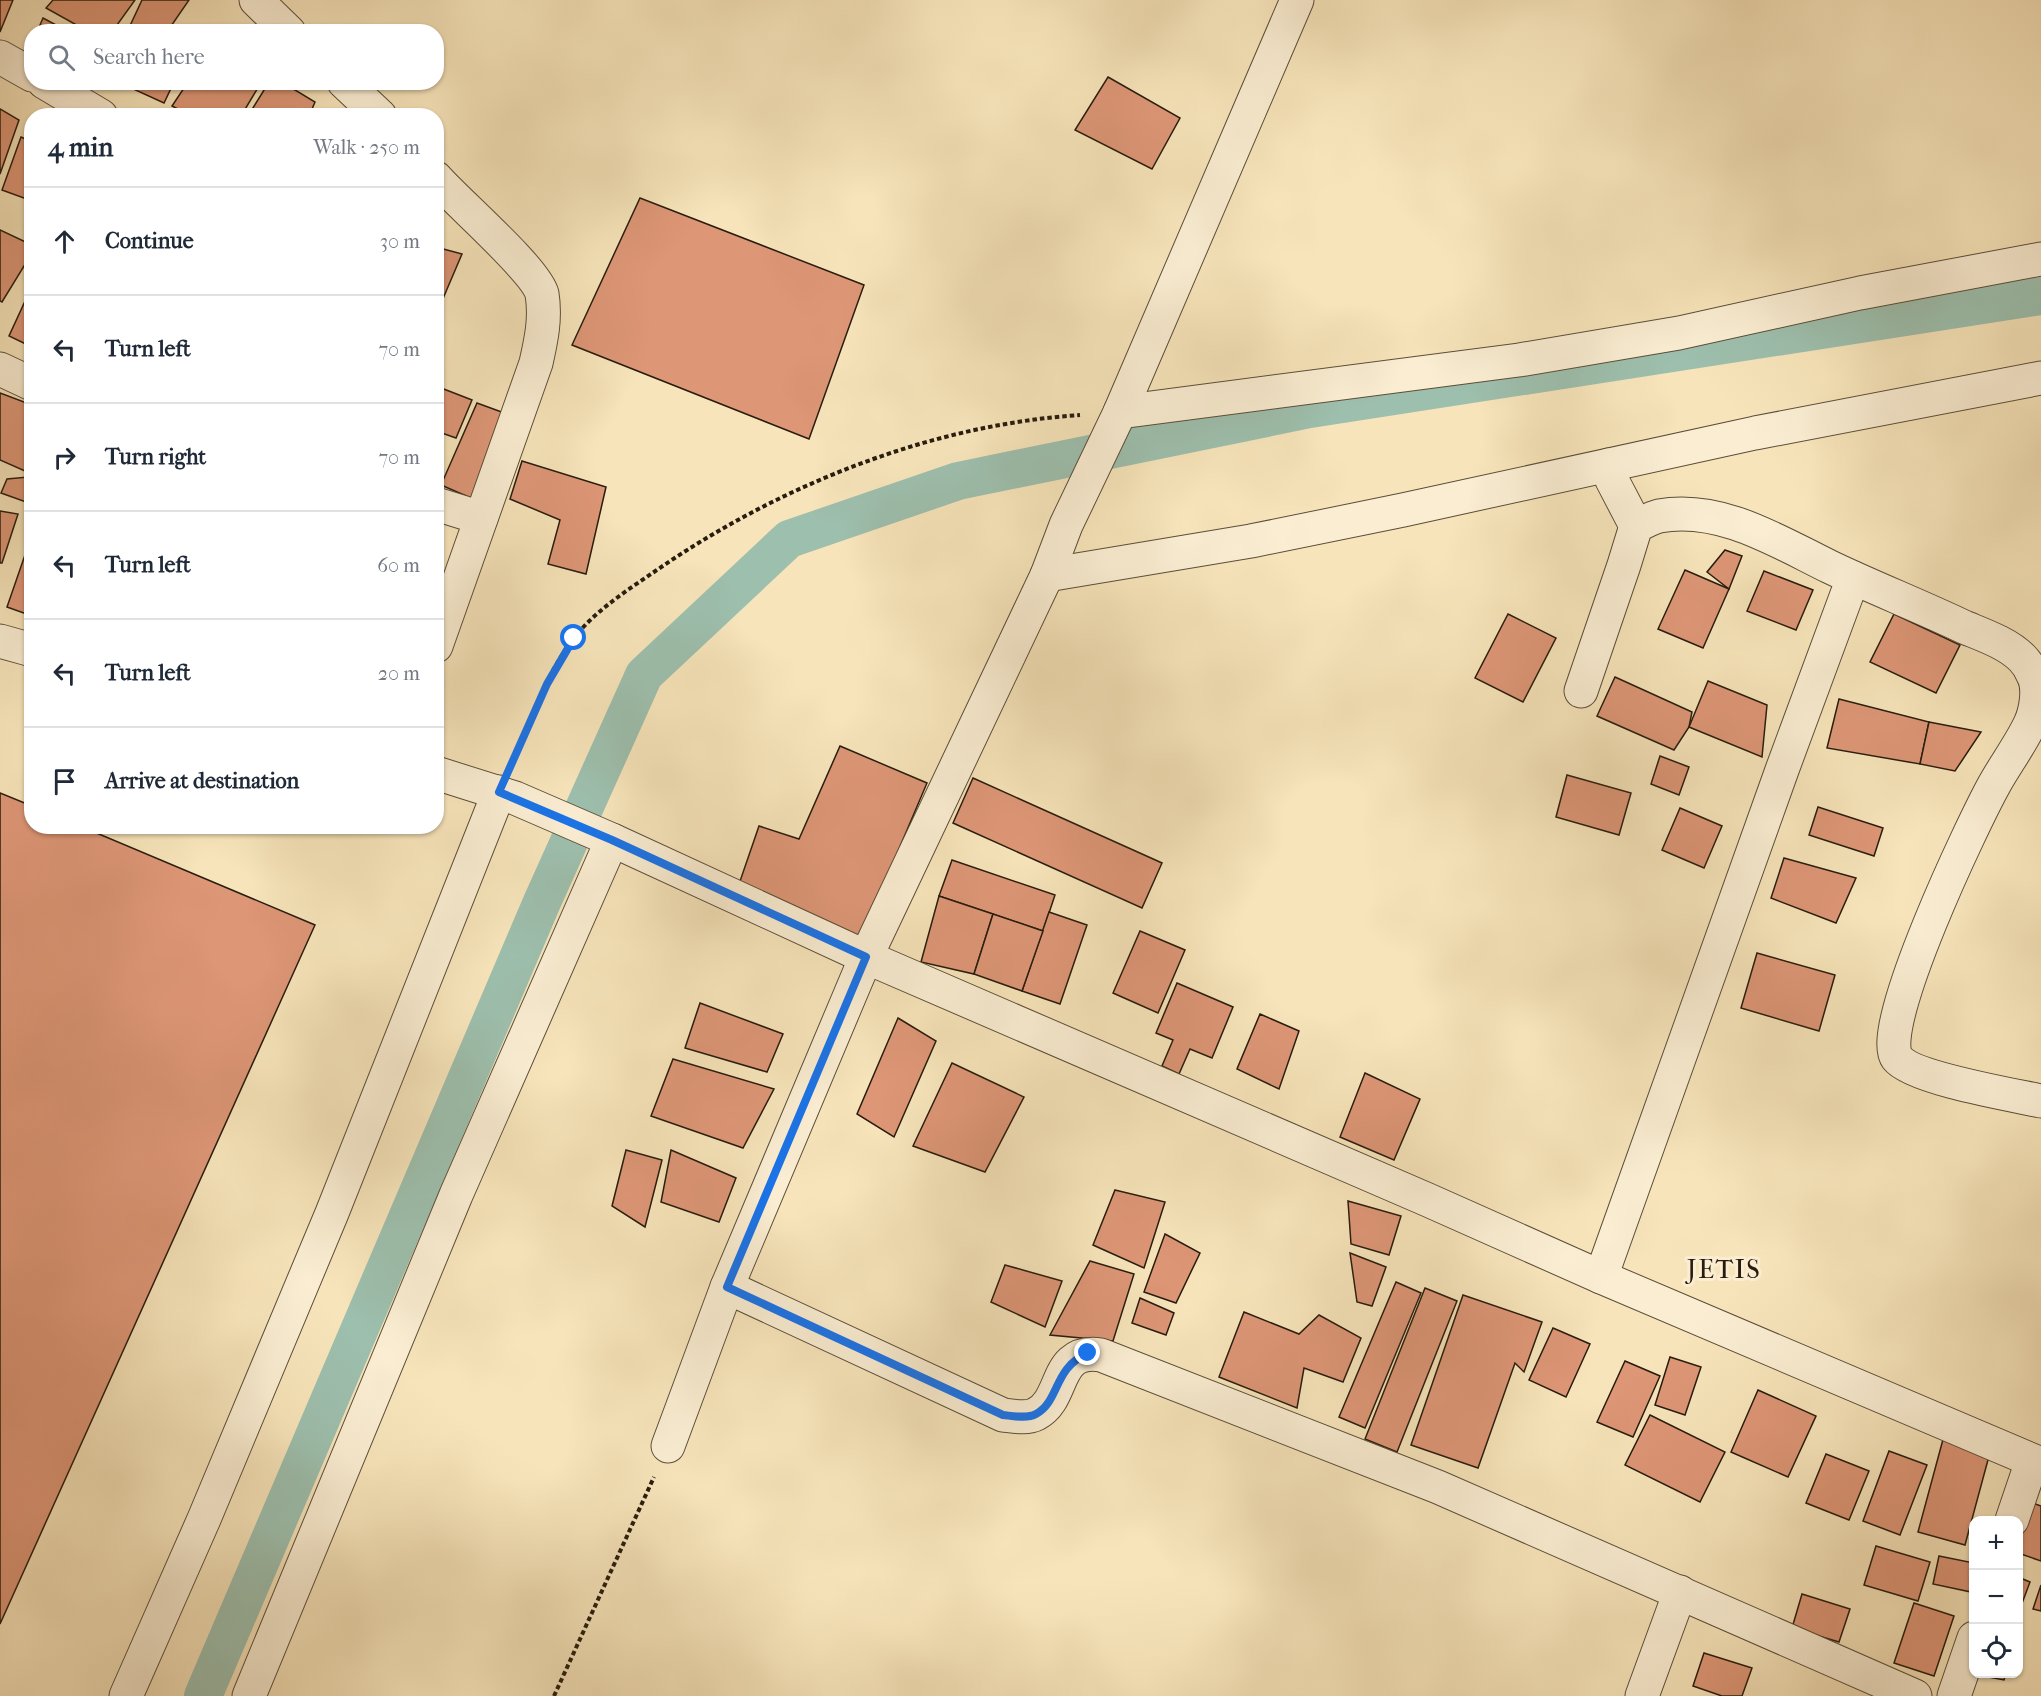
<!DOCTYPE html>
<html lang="en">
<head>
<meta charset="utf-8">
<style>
	:root { --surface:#fff; --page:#f2f2f3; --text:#1f2937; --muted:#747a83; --line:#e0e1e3 }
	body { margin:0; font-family:"IM FELL French Canon",serif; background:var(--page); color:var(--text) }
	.controls { position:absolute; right:18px; bottom:18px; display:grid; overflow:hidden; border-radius:12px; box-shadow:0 2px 4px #0004 }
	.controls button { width:54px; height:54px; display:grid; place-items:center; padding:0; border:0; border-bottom:2px solid var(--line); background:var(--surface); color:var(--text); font:30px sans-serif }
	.stop { position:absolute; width:18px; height:18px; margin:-14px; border:4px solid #1a73e8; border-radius:50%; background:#fff }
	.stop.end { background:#1a73e8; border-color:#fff; box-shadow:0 2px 6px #0008 }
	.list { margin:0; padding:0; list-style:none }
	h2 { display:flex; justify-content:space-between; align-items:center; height:78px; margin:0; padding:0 24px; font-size:26px }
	h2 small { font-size:20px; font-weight:400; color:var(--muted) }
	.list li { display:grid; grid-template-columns:39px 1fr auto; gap:18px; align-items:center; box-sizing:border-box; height:108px; padding:0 24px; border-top:2px solid var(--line) }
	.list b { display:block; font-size:22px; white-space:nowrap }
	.list em { font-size:20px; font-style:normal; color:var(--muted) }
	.icon { flex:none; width:33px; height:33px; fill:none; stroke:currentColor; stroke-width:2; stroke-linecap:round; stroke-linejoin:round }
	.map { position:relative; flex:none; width:2041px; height:1696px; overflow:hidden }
	.search { position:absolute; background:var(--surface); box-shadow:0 2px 4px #0004; left:24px; top:24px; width:420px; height:66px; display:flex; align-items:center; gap:15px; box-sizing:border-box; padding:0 21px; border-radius:24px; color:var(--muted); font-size:22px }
	.panel { position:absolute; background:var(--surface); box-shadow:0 2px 4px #0004; left:24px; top:108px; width:420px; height:726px; border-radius:24px }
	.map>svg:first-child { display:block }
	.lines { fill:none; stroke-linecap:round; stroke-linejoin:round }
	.canal { stroke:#9dbfad; stroke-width:38 }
	.building { fill:#dd9676; stroke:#271c0e; stroke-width:1.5 }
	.minor-casing { stroke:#5b4e39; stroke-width:35 }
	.path { stroke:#271c0e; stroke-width:4; stroke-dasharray:4.5 3; stroke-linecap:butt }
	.minor { stroke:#faedd2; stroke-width:33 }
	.route { stroke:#1a73e8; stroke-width:8 }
	.labels { text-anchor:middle; stroke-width:6; stroke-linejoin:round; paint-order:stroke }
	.quarter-label { font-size:26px; letter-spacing:1.5px; fill:#271c0e; stroke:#faedd2 }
</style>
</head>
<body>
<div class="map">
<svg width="2041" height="1696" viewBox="0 0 2041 1696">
	<rect width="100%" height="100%" fill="#f7e4ba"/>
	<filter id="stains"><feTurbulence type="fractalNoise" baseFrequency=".00333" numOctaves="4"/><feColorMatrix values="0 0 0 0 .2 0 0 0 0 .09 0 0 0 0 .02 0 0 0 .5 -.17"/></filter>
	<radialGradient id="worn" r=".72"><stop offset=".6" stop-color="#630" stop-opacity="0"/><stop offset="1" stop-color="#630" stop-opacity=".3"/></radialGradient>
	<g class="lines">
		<path class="canal" d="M203,1696l339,-794 102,-227 145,-136 169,-58 352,-72 731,-113"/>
	</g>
	<g class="building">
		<path d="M0,0h13l-13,32z"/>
		<path d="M53,0h82l-23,32h-23l-43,-24z"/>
		<path d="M142,0h47l-22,32h-30l-8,-4z"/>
		<path d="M43,18l26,14h-32z"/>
		<path d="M1108,77l72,41 -28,51 -77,-39z"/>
		<path d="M134,82h40l-10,21 -33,-15z"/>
		<path d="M188,82h65l6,4 -18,30h-50l-19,-10z"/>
		<path d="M269,82h13l33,20 -6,14h-61z"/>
		<path d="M0,109l19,11 -19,54z"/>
		<path d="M21,137l11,5v59l-30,-11z"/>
		<path d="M640,198l224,87 -55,154 -237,-94z"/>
		<path d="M0,230l32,15v8l-30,49 -2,-1z"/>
		<path d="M436,247l26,7 -26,61z"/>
		<path d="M32,286v61l-23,-11z"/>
		<path d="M436,386l36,14 -16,38 -20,-7z"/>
		<path d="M0,393l32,12v50l-7,16 -25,-11z"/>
		<path d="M477,403l30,11 -36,84 -30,-13z"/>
		<path d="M522,461l84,26 -20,87 -38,-10 12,-44 -50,-21z"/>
		<path d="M28,477l-2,25 -25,-9 6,-14z"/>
		<path d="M0,511l18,3 -16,49h-2z"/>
		<path d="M1725,550l17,6 -13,33 -22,-17z"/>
		<path d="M25,555l7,2v59l-25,-9z"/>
		<path d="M1685,570l44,19 -26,59 -45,-19z"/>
		<path d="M1764,571l49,19 -17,40 -49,-19z"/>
		<path d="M1508,614l48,24 -33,64 -48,-24z"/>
		<path d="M1894,614l66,31 -24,48 -66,-31z"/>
		<path d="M1615,677l77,35 -3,15 -15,23 -77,-34z"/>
		<path d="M1708,681l59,24 -5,52 -73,-30z"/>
		<path d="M1839,699l90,23 -9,42 -93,-16z"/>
		<path d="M1929,722l52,10 -26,39 -35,-7z"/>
		<path d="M840,746l87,37 -68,160 -121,-56 21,-61 40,13z"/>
		<path d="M1660,756l29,11 -10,28 -28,-11z"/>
		<path d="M1567,775l64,18 -12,42 -63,-18z"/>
		<path d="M973,778l189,85 -20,45 -189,-85z"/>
		<path d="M0,793l32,13v20h48l235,99 -315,699z"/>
		<path d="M1818,807l65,21 -9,28 -65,-21z"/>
		<path d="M1680,808l42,18 -18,42 -42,-18z"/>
		<path d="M1784,858l72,20 -20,45 -65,-25z"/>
		<path d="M952,860l103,35 -12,36 -104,-35z"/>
		<path d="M939,896l54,18 -19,60 -53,-12z"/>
		<path d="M1049,912l38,13 -27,79 -38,-13z"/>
		<path d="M993,914l50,17 -21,60 -48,-17z"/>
		<path d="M1140,931l45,19 -27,63 -45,-20z"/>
		<path d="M1757,953l78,22 -16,56 -78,-23z"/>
		<path d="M1177,983l56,24 -21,51 -22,-9 -11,25 -17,-8 11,-26 -17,-7z"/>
		<path d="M700,1003l83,31 -16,38 -82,-24z"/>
		<path d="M1260,1014l39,17 -20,58 -42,-20z"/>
		<path d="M898,1018l38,23 -42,96 -37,-23z"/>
		<path d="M673,1059l101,30 -31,59 -92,-32z"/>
		<path d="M952,1063l72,34 -39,75 -72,-26z"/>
		<path d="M1365,1073l55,26 -26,61 -54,-23z"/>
		<path d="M626,1150l36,10 -17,67 -33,-21z"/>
		<path d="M671,1150l65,28 -17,44 -58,-20z"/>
		<path d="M1115,1190l50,12 -21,66 -51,-23z"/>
		<path d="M1348,1201l53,15 -12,39 -38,-11z"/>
		<path d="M1165,1234l35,19 -24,50 -32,-11z"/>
		<path d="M1350,1253l36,14 -14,39 -15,-4z"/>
		<path d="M1090,1261l44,13 -21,67 -63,-6z"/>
		<path d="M1005,1265l57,16 -17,46 -54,-25z"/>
		<path d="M1396,1282l25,11 -56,135 -26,-11z"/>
		<path d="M1425,1288l32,13 -60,151 -32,-13z"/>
		<path d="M1463,1295l79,27 -18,50 -9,-9 -37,105 -67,-23z"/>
		<path d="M1140,1298l34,15 -8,22 -34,-12z"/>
		<path d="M1244,1312l55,22 20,-19 42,23 -18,44 -39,-14 -7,40 -78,-31z"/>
		<path d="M1553,1328l37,16 -24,53 -37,-17z"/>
		<path d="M1670,1357l31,10 -16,48 -30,-10z"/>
		<path d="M1625,1361l35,15 -27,61 -36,-15z"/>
		<path d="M1758,1390l58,26 -28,61 -57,-25z"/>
		<path d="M1650,1415l75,37 -25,50 -75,-37z"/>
		<path d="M1945,1432l47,13 -27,100 -47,-13z"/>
		<path d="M1889,1451l38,14 -27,70 -37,-14z"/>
		<path d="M1826,1454l43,17 -20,49 -43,-17z"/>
		<path d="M2027,1501l14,5v55l-23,-8v-26z"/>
		<path d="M1876,1546l54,16 -12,39 -54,-16z"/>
		<path d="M1939,1556l35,7 -3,29 -38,-8z"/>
		<path d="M2018,1577l12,5 -12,32z"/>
		<path d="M2041,1585v26l-8,-2z"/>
		<path d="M1802,1594l48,15 -11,33 -47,-14z"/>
		<path d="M1914,1603l40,13 -20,60 -40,-13z"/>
		<path d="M1704,1653l48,15 -10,28h-20l-29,-10z"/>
		<path d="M1977,1674h29l-2,6 -27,-5z"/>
	</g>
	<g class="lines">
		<defs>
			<g id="minor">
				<path d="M256,0l33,32"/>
				<path d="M0,57l32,18"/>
				<path d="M44,82l57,34"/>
				<path d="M344,82l36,34"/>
				<path d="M436,178c21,24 100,92 106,116 4,24 -1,47 -6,69l-100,283"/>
				<path d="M0,369l32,15"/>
				<path d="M1120,412l399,-52 160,-27 181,-40 181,-34"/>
				<path d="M1609,465l3,15 24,46"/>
				<path d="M436,504l45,14"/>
				<path d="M1047,575l204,-34 152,-31 352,-77 286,-55"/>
				<path d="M0,641l32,9"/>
				<path d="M1581,691l43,-126 12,-39c7,-3 15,-8 23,-10 61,-11 118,25 171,51 44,21 90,39 134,60 19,8 43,16 58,31 4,4 9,12 11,17 7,13 3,36 -3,49 -10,21 -25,41 -36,61 -20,36 -119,243 -97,273 15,20 116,37 144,43"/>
				<path d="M436,773l79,25 97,42 254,117 562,243 173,77 440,187"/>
				<path d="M1601,1277l181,-507 71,-192"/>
				<path d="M727,1287l276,128c10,1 24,4 33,-1 30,-15 17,-66 65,-59l337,132 477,209"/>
				<path d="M668,1446l59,-159 139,-330 181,-382 19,-50 54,-113 177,-412"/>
				<path d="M2012,1520l20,-59"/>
				<path d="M126,1696l78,-177 128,-306 167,-421"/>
				<path d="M249,1696l207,-501 156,-355"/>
				<path d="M1642,1696l38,-104"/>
				<path d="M1954,1696l20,-58"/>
			</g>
		</defs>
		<use href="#minor" class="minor-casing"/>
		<g class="path">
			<path d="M513,760c18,-40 33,-86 61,-122 21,-27 52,-47 80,-66 124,-86 275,-147 426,-157"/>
			<path d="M554,1696l100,-219"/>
		</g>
		<use href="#minor" class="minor"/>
	</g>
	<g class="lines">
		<path class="route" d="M574,638l-27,46 -48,108 113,48 254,117 -139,330 276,128c10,1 24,4 33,-1 24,-13 17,-46 52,-61"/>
	</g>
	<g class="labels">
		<g class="quarter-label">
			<text x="1724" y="1278">JETIS</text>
		</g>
	</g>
	<rect width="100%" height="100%" filter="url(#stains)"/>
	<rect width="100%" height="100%" fill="url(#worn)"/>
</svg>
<div class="controls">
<button>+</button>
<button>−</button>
<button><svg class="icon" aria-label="locate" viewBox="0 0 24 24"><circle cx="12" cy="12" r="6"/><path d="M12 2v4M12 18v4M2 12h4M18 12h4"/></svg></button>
</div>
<div class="stop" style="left:574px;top:638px"></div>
<div class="stop end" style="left:1088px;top:1353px"></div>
<div class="search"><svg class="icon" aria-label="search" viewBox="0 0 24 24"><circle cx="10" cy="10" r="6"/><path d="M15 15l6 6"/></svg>Search here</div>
<section class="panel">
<h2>4 min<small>Walk · 250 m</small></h2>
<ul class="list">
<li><svg class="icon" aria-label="ahead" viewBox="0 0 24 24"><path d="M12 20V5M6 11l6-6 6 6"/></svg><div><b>Continue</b></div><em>30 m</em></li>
<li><svg class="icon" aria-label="left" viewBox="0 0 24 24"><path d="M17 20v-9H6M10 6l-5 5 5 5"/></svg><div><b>Turn left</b></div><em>70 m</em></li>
<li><svg class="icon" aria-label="right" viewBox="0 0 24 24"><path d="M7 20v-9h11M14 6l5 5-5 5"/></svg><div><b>Turn right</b></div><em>70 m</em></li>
<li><svg class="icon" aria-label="left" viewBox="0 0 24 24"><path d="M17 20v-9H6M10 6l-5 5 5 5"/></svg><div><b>Turn left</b></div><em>60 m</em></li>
<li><svg class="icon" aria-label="left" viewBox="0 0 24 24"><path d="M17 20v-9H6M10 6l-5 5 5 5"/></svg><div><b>Turn left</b></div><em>20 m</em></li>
<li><svg class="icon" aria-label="arrive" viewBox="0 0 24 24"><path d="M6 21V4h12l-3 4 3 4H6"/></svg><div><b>Arrive at destination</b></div></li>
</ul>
</section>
</div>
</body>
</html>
